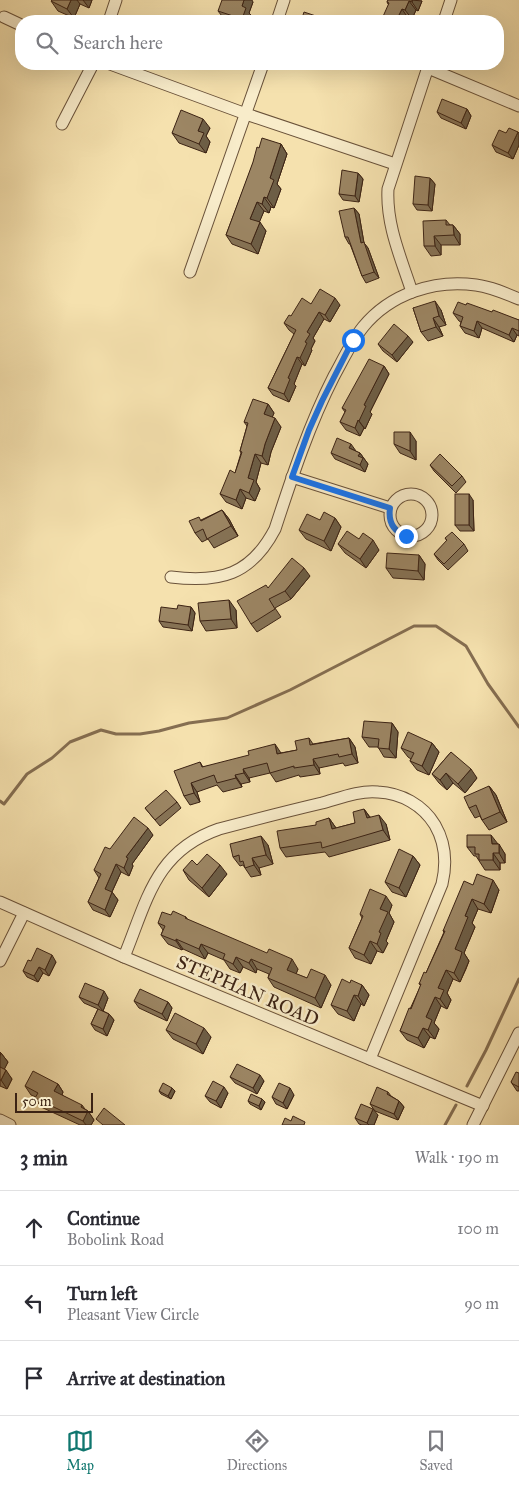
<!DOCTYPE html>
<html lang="en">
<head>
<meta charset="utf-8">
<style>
	:root { --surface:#fff; --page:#f7f7f7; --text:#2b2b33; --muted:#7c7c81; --line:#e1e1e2; --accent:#0f766e }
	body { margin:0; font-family:"IM FELL Great Primer",serif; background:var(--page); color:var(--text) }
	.scale { position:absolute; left:15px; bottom:12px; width:78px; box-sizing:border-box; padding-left:5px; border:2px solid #3c2314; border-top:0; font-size:14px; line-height:18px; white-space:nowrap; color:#3c2314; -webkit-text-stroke:4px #f8ecca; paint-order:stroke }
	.stop { position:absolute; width:15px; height:15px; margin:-11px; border:4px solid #1a73e8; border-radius:50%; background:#fff }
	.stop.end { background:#1a73e8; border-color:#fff; box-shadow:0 1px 5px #0008 }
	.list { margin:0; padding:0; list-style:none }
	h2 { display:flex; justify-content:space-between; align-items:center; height:65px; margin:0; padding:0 20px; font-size:21px }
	h2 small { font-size:16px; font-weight:400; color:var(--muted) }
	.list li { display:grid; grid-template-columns:32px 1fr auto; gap:15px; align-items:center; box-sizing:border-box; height:75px; padding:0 20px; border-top:1px solid var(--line) }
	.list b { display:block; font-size:19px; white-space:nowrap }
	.list p { margin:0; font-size:16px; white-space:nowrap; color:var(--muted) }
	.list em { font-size:16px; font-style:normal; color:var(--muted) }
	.icon { flex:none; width:28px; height:28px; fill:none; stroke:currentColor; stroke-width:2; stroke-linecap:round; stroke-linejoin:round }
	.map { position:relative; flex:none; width:519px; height:1125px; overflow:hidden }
	.search { position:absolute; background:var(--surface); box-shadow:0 5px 20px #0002; left:15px; right:15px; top:15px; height:55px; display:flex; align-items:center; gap:12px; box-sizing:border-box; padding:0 18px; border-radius:20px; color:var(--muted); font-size:19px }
	.sheet { height:290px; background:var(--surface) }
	nav { display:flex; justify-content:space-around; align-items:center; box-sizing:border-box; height:70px; border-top:1px solid var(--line); background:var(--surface); font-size:14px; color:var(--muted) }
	nav a { display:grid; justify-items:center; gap:2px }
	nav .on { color:var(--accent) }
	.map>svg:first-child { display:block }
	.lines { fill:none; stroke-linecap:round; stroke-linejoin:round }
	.stream { stroke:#856e51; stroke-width:3 }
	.street-casing { stroke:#6a523a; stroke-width:13 }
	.street { stroke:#f8ecca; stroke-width:11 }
	.wall { fill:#867356; stroke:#3c2314 }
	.shaded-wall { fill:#6d5e46; stroke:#3c2314 }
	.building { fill:#9c8664; stroke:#3c2314 }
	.route { stroke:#1a73e8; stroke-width:6 }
	.labels { text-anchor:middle; stroke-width:5; stroke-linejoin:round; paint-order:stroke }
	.street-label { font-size:19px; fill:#3c2314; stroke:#f8ecca }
</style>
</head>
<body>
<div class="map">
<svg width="519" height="1125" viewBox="0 0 519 1125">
	<rect width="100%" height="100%" fill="#f5e1ae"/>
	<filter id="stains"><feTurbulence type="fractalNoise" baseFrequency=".004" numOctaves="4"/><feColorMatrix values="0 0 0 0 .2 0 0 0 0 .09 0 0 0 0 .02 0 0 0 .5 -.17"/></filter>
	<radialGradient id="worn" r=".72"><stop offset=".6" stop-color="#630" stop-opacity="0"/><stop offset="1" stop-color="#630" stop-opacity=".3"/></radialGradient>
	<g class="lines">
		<g class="stream">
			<path d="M0,801l4,3 23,-30 25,-16 18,-16 31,-12 15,4h24l19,-3 30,-8 38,-5 63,-28 124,-64h22l30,20 22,38 31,43"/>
			<path d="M467,1086l19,-36 33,-71"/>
			<path d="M445,1125l11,-20"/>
		</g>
		<defs>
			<g id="street">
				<path d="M4,17l17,8"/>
				<path d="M109,21l7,-21"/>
				<path d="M277,21l7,-21"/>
				<path d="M444,21l7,-21"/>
				<path d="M110,64l136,50 149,50"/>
				<path d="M428,68l91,38"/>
				<path d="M62,124l31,-60"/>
				<path d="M190,272l73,-208"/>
				<path d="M412,292c-11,-34 -26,-67 -24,-103l41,-125"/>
				<path d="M292,477l98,31"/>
				<circle cx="411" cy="515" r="21"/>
				<path d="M171,577c49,6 80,-2 104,-48 17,-52 34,-104 59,-153 9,-16 17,-34 29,-49 27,-33 71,-48 113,-42 15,2 29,8 43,14"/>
				<path d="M0,902l124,55 359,149"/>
				<path d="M124,957c23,-56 31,-106 95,-128 34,-9 69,-18 103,-26 18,-5 38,-13 56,-11 23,1 45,13 57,33 11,19 12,38 7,59l-72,175"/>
				<path d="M0,961l24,-48"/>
				<path d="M0,1120l10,5"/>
				<path d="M473,1125l46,-92"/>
			</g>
		</defs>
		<use href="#street" class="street-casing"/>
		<use href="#street" class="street"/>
	</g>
	<g class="wall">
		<path d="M52,0h40l-3,8 -9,-4 -6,14 -16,-7 -7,-10z"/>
		<path d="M388,0l34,1 -4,10 -2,-1 -4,9 -4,-1 -20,-14 -1,-2z"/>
		<path d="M253,2l-4,11 4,4 -2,4h-23l-3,-1 -7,-9z"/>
		<path d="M467,109l4,7 -5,13 -25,-11 -4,-6z"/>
		<path d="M210,128l-4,8 4,6 -4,11 -27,-10 -7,-10z"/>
		<path d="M518,132l1,1v12l-6,14 -17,-7 -4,-7 14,-12z"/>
		<path d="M281,144l6,10 -10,30 4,5 -7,19 -3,-1 -2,6 -5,-2 -5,11 7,9 -8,23 -26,-10 -6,-9 33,-87z"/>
		<path d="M358,173l5,6 -4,23 -16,-2 -4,-6z"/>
		<path d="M430,178l5,6 -3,27 -15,-1 -4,-6z"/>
		<path d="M354,208l5,6 5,29 4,5 11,30 -13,5 -4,-7 -12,-32h-1l-4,-7z"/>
		<path d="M446,220l4,5h3l7,9v11h-19v10l-10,1 -7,-10z"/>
		<path d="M311,304l29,1 -10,17 -6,-3 -11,19 2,3 -4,8 1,1 -7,16 -3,-2 -8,20 2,2 -7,16 -16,-7 -5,-7 26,-54 -5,-4 -5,-7 7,-7z"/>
		<path d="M466,305l53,15v16l-2,-1 -3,7 -32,-14 -3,10 -14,-5 -5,-7 1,-4 -2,-1 -6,-8z"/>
		<path d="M413,308l28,2 5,15 -7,2 4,9 -15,5 -7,-9z"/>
		<path d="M413,342l-16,20 -14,-11 -5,-7z"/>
		<path d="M384,366l5,8 -19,38 2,2 -7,15 -1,-1 -4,8 -14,-6 -6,-8 5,-10 -3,-4z"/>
		<path d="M268,404l6,9 -2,4 9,10 -10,25 -3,13 -7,-2 -5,19 4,7 -5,12 -9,-3 -4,11 -16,-7 -6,-8 15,-21 6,-20 -1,-2 7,-25 -3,-4z"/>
		<path d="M416,441v19l-16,-7 -6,-9z"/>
		<path d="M355,451l5,2 8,11 -3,8 -30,-13 -4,-6z"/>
		<path d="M430,465l32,11 4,6 -10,11 -22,-22z"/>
		<path d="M473,500l1,31h-14l-5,-6z"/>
		<path d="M222,510l7,9 9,17 -24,12 -6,-9 -6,3 -7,-9 6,-13z"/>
		<path d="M335,518l6,9 -10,24 -25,-12 -7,-9 21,-10z"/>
		<path d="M445,538l19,6 4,7 -20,19 -10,-10 -4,-6 13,-13z"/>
		<path d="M359,539l20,11 -13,18 -21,-15 -7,-9z"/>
		<path d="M419,555l6,9 -1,16 -31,-2 -7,-10z"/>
		<path d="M310,576l-19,23 -16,9 6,9 -24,15 -6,-8 17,-36z"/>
		<path d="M191,607l4,6 -3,18 -29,-4 -4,-6 18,-12z"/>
		<path d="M236,610l1,18 -31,3 -6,-10z"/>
		<path d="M392,723l6,9 -2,26 -12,-1 -6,-10h-9l-7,-10z"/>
		<path d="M309,738l4,6 36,-6 6,9 3,16 -13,3 -2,-3 -24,5 1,6 -20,3 -1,-2 -23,7 -6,-9 -21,5 1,4 -9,2 1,3 -19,5 -6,-7 -20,7 3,10 -10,3 -6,-9 16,-34 3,5 94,-17z"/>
		<path d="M432,743l7,9 -10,23 -12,-5 -7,-9 1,-2 -3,-2 -7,-9z"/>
		<path d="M451,752l26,26 -12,15 -12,-10 -6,7 -8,-7 -7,-9z"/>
		<path d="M489,786l7,9 11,27 -18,8 -7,-10 -2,-4 -5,2 -6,-10z"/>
		<path d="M177,802l4,6 -21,18 -15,-18z"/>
		<path d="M364,809l6,8 16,7 4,16 -61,17 -4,-5 -39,5 -6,-9 36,-23 13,-7 7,10 19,-5z"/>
		<path d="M153,835l-21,29 1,2 -4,10 -8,-4 -9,20 6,8 -8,17 -17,-7 -5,-8 11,-24 -5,-8 16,-21z"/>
		<path d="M498,844l7,10v9h-5v7h-15l-9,-14h-2l-7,-9z"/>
		<path d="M268,845l5,19 -14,4 2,7 -10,2 -8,-12 -3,1 -7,-9z"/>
		<path d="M413,856l7,9 -14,32 -14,-5 -7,-10z"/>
		<path d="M197,865l30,9 -18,23 -20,-17 -6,-10z"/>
		<path d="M473,885l26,5 -8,23 -13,-4 -6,14 3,4 -11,26 5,8 -3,8 -6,13 -7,-3 -6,14 4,7 -4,9 -6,-3 -7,17 5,6 -4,10 -5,-2 -6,11 -17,-8 -7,-9 21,-46 -2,-1 7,-11 18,-41 -1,-1z"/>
		<path d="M392,905l-3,8 5,9 -8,19 2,2 -5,10 -6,-2 -6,13 -16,-6 -6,-10 13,-30 -2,-4z"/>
		<path d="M171,915l15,2 2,3 110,49 -2,5 11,4 24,7 -10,23 -47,-21 -6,-9 1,-4 -12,-5 -1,4 -13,-6 -3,6 -10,-4 -6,-9 -16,-7 -3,6 -22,-10 -1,1 -14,-6 -7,-9 2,-5 -5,-7z"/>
		<path d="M31,961l25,1 -7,14 -6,-3 -5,9 -11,-5 -4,-6z"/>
		<path d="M350,983l12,2 7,10 -5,11 -3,-2 -7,17 -16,-7 -7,-9z"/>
		<path d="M79,997l29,1 -5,13 6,3 5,6 -7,16 -12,-6 -4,-6 7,-15 -14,-6z"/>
		<path d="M134,1001l34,1 4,6 -5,13 -28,-13z"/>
		<path d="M166,1030l45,7 -8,17 -30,-15z"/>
		<path d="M0,1052l1,1 7,9 -4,7 8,10 -5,10 -7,-3z"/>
		<path d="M519,1073v18h-2l-6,-9z"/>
		<path d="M230,1077l34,4 -7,13 -22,-11z"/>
		<path d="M58,1084l5,8 -1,3 26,16 6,9 -3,5h-11l-39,-18 -6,-9 1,-1 -5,-2 -6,-9z"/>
		<path d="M172,1088l3,3 -4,8 -10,-5 -2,-3z"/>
		<path d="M388,1092l3,4 8,5 5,6 -6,13 -23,-9 -5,-7z"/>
		<path d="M228,1093l-7,15 -11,-6 -5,-6z"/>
		<path d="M294,1095l-7,14 -11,-5 -4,-7z"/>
		<path d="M262,1099l3,3 -4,8 -11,-6 -2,-3z"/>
		<path d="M378,1115l-4,10h-12l-3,-1 -4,-6z"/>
	</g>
	<g class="shaded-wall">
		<path d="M71,0h6l3,4 -6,14 -7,-9z"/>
		<path d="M83,0h9l-3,8z"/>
		<path d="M244,0h8l1,2 -4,11 4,4 -2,4h-8l-1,-2v-13z"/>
		<path d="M412,0l10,1 -4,10 -6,-9z"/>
		<path d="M409,1l7,9 -4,9 -7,-9z"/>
		<path d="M402,9l6,9 -1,3h-11z"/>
		<path d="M467,109l4,7 -5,13 -5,-6z"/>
		<path d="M203,119l7,9 -4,8 4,6 -4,11 -7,-9 -1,-13z"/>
		<path d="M518,132l1,1v12l-6,14 -5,-6z"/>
		<path d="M281,144l6,10 -10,30 4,5 -7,19 -7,-10 3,-20z"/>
		<path d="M358,173l5,6 -4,23 -4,-6z"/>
		<path d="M430,178l5,6 -3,27 -4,-6z"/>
		<path d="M264,197l7,10 -2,6 -7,-9z"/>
		<path d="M257,202l7,9 -7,17 -7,-9z"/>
		<path d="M354,208l5,6 5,29 4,5 11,30 -5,-6 -13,-29z"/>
		<path d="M260,222l6,9 -8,23 -7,-10z"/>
		<path d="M453,225l7,9v11l-6,-10z"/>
		<path d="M434,236l7,9v10l-6,-9z"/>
		<path d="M335,298l5,7 -10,17 -5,-7z"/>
		<path d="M435,301l6,9 5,15 -7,-9z"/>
		<path d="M319,312l5,7 -11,19 2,3 -4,8 1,1 -7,16 -5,-8 5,-16 2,-10z"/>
		<path d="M433,318l6,9 4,9 -7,-9z"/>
		<path d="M477,321l5,7 -3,10 -5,-7z"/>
		<path d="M512,328l5,7 -3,7 -5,-7z"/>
		<path d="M408,336l5,6 -16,20 -5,-7z"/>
		<path d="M297,357l5,7 -8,20 2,2 -7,16 -5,-8 4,-16z"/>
		<path d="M384,366l5,8 -19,38 2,2 -7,15 -6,-8 5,-16z"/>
		<path d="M268,404l6,9 -4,10 -6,-9z"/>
		<path d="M275,418l6,9 -10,25 -3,13 -6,-9 3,-12z"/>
		<path d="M358,420l6,8 -4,8 -5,-8z"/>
		<path d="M410,432l6,9v19l-6,-9z"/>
		<path d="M351,444l5,7 -7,-3z"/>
		<path d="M360,453l8,11 -3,8 -5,-7 -2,-9z"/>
		<path d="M255,454l6,9 -5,19 4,7 -5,12 -6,-8 -1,-15z"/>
		<path d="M240,489l6,9 -4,11 -6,-9z"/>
		<path d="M469,494l4,6 1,31 -5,-6z"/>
		<path d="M222,510l7,9 9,17 -7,-10z"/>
		<path d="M335,518l6,9 -10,24 -7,-10z"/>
		<path d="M373,540l6,10 -13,18 -6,-9z"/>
		<path d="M419,555l6,9 -1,16 -6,-9z"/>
		<path d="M304,568l6,8 -19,23 -6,-8z"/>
		<path d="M229,600l7,10 1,18 -6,-9z"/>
		<path d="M191,607l4,6 -3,18 -4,-6z"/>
		<path d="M392,723l6,9 -2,26 -7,-9z"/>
		<path d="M349,738l6,9 3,16 -6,-9z"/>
		<path d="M432,743l7,9 -10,23 -7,-9z"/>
		<path d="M275,744l6,9 -4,1z"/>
		<path d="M313,759l6,9 1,6 -6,-9z"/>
		<path d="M243,769l6,9 1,4 -6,-9z"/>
		<path d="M471,769l6,9 -12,15 -7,-9z"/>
		<path d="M446,773l7,10 -6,7 -7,-10z"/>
		<path d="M235,775l6,9 1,3 -6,-9z"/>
		<path d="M191,783l6,9 3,10 -6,-9z"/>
		<path d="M489,786l7,9 11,27 -7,-10z"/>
		<path d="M364,809l7,10 -4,-1z"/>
		<path d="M379,815l7,9 4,16 -7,-10z"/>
		<path d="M329,818l7,10 -4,1z"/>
		<path d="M148,828l5,7 -21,29 1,2 -4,10 -5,-8 2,-11z"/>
		<path d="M491,835l7,9h-6z"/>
		<path d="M261,836l7,9 5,19 -7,-9z"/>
		<path d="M499,844l6,10v9l-6,-10z"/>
		<path d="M493,853l7,10v7l-7,-10z"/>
		<path d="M413,856l7,9 -14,32 -7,-9z"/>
		<path d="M252,858l7,10 2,7 -7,-10z"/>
		<path d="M116,864l5,8 -11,24 -5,-7z"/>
		<path d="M220,865l7,9 -18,23 -7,-9z"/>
		<path d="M493,880l6,10 -8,23 -7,-9z"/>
		<path d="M112,892l6,8 -8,17 -5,-7z"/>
		<path d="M386,896l6,9 -3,8 5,9 -8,19 2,2 -5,10 -6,-9 2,-12 1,-23z"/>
		<path d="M472,899l6,10 -6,14 3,4 -11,26 5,8 -9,21 -6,-9 1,-24 10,-33z"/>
		<path d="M176,939l7,10 -1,1 -6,-9z"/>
		<path d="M370,941l7,10 -6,13 -7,-9z"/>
		<path d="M201,944l7,9 -3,6 -6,-10z"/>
		<path d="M52,955l4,7 -7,14 -4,-6z"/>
		<path d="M236,957l7,10 -3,6 -7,-9z"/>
		<path d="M251,959l6,10 -1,4 -7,-10z"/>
		<path d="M292,959l6,10 -4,10 -7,-9z"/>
		<path d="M39,967l4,6 -5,9 -4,-6z"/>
		<path d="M446,970l7,9 -6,14 4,7 -4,9 -7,-10 -2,-11z"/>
		<path d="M325,975l6,10 -10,23 -6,-10z"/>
		<path d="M362,985l7,10 -5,11 -6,-10z"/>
		<path d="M104,991l4,7 -5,13 -5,-6z"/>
		<path d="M354,995l7,9 -7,17 -7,-10z"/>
		<path d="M435,997l6,9 -7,17 5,6 -4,10 -7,-9 -2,-13z"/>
		<path d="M168,1002l4,6 -5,13 -5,-7z"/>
		<path d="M109,1014l5,6 -7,16 -4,-7z"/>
		<path d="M204,1028l7,9 -8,17 -7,-10z"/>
		<path d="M423,1028l7,9 -6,11 -6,-10z"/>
		<path d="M1,1053l7,9 -6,12 -2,-3v-15z"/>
		<path d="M6,1070l6,9 -5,10 -6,-9z"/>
		<path d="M260,1075l4,6 -7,13 -4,-6z"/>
		<path d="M58,1084l5,8 -3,7 -6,-8z"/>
		<path d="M224,1087l4,6 -7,15 -5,-7z"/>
		<path d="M172,1088l3,3 -4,8 -3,-3z"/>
		<path d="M290,1088l4,7 -7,14 -4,-6z"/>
		<path d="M262,1099l3,3 -4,8 -2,-4z"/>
		<path d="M399,1101l5,6 -6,13 -4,-6z"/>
		<path d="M82,1105l6,8v-2l6,9 -3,5h-5l-3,-4 -2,-14z"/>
		<path d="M373,1109l5,6 -4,10h-5l-2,-2z"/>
	</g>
	<g class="building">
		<path d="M52,0h19l-4,9 -16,-8z"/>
		<path d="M222,0h22l-2,6 4,2 -4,11 -24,-8z"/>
		<path d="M388,0h24v2l-3,-1 -4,9 -3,-1 -6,12h-15l8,-18 -2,-1z"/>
		<path d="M304,12l15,5 -1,4h-17z"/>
		<path d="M466,18l8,3h-9z"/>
		<path d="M442,99l25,10 -6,14 -24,-11z"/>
		<path d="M181,110l22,9 -5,12 6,2 -5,11 -27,-11z"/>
		<path d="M509,128l9,4 -10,21 -16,-8 7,-15 7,3z"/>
		<path d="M262,138l19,6 -11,34 4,2 -7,18 -3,-1 -2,7 -5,-2 -7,17 10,3 -9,22 -25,-9 27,-73 4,-15 2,1z"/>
		<path d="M342,170l16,3 -3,23 -16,-2z"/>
		<path d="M415,176l15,2 -2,27 -15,-1z"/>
		<path d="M354,208l7,35 3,-1 10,30 -12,4 -14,-39h-3l-6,-26z"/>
		<path d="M446,220v5h7l1,10 -20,1 1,10h-11l-1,-25z"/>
		<path d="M320,289l15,9 -10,17 -6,-3 -12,20 3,2 -5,8 2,1 -7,15 -3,-1 -9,21 2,1 -6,15 -16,-6 28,-58 -12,-7 5,-8 2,1 11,-18 9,6z"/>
		<path d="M435,301l4,15 -6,2 3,9 -15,5 -8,-24z"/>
		<path d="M458,302l8,3 1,-2 25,9 1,-2 26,10v11l-7,-3 -3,7 -32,-14 -3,10 -14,-5 3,-9 -10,-4z"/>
		<path d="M394,324l14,12 -16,19 -14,-11z"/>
		<path d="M369,359l15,7 -20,39 2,1 -7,15 -1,-1 -3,8 -15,-6 6,-12 -4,-2z"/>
		<path d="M253,399l15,5 -4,10 11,4 -10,26 -3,12 -7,-2 -7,24 6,2 -5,13 -9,-4 -4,11 -16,-6 10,-24 5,3 7,-21 -2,-1 8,-28 -4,-1z"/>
		<path d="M394,432h16v19l-16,-7z"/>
		<path d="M337,438l14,6 -2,4 11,5 -2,3 5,2 -3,7 -29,-12z"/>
		<path d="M440,454l22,22 -10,10 -22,-21z"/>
		<rect x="455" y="494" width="14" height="31"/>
		<path d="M222,510l9,16 -24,13 -4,-10 -8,4 -6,-12 10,-4 2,4z"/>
		<path d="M324,512l11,6 -11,23 -25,-11 8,-16 13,6z"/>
		<path d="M347,531l12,8 4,-6 10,7 -13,19 -22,-15z"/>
		<path d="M452,532l12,12 -20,20 -10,-10 13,-14 -2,-2z"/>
		<path d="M387,553l32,2 -1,16 -32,-3z"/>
		<path d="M292,558l12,10 -19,23 -16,8 6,10 -24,15 -14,-23 29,-16 2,3z"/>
		<path d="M229,600l2,19 -31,2 -2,-18z"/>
		<path d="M178,605l13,2 -3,18 -29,-4 2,-14 16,2z"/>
		<path d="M364,721l28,2 -3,26 -11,-1 1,-9 -17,-2z"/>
		<path d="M408,732l24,11 -10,23 -12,-5 4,-8 -13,-5z"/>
		<path d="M309,738l1,7 39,-7 3,16 -13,3 -1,-3 -25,5 1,6 -20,3v-2l-24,7 -3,-10 -24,6 1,4 -9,2 1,3 -19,5 -3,-8 -23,8 3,10 -10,3 -10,-25 26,-9 2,5 47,-12 -1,-4 27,-7 2,10 20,-4 -2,-9z"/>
		<path d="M451,752l20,17 -13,15 -12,-11 -6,7 -8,-6z"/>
		<path d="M489,786l11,26 -18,8 -6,-15 -7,3 -5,-11z"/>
		<path d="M166,790l11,12 -22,18 -10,-12z"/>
		<path d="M364,809l3,9 12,-3 4,15 -61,18 -1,-6 -41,6 -3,-17 39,-6v-3l13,-4 3,11 23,-6 -2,-11z"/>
		<path d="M134,817l14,11 -22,29 2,1 -4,10 -8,-4 -11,25 7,3 -7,18 -17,-8 13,-28 -7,-4 11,-23 5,2z"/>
		<path d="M467,835h24l1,9h7v9h-6v7h-14v-6h-4v-7h-8z"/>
		<path d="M261,836l5,19 -14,3 2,7 -9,3 -2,-7 -3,1 -1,-7 -6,2 -3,-13z"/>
		<path d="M399,849l14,7 -14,32 -14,-6z"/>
		<path d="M207,854l13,11 -18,23 -19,-18 9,-10 5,5z"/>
		<path d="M477,874l16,6 -9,24 -12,-5 -7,17 3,1 -13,32 7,3 -2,7 -6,14 -8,-3 -8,18 6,2 -4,9 -5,-2 -9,20 6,3 -4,10 -5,-2 -5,10 -18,-7 9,-23 2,1 10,-25h-2l5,-12 2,1 19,-42h-2l21,-50 9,4z"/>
		<path d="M370,889l16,7 -6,13 8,3 -9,20 2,1 -4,11 -7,-3 -6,14 -15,-7 14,-32 -3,-2z"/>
		<path d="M173,911l13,6 -1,1 82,35 2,-4 23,10 -5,11 20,8 4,-9 14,6 -10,23 -47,-20 4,-10 -21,-9 -2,4 -13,-6 -3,7 -10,-5 2,-5 -24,-10 -2,5 -23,-10v2l-15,-6 4,-9 -7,-3 4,-11 9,3z"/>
		<path d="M37,948l15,7 -7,15 -6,-3 -5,9 -11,-5 5,-11 3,1z"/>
		<path d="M342,979l8,4 1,-3 11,5 -4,11 -4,-1 -7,16 -16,-6z"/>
		<path d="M85,983l19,8 -6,14 -19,-8z"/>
		<path d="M140,989l28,13 -6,12 -28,-13z"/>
		<path d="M98,1009l11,5 -6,15 -12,-5z"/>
		<path d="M175,1013l29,15 -8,16 -30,-14z"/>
		<path d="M237,1064l23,11 -7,13 -23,-11z"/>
		<path d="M0,1067l6,3 -5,10h-1z"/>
		<path d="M33,1071l25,13 -4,7 28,14 -1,2 7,4 -5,10 -48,-23 3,-5 -13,-7z"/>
		<path d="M516,1072l3,1v14l-6,-3 -2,-2z"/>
		<path d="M213,1081l11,6 -8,14 -11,-5z"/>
		<path d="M163,1083l9,5 -4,8 -9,-5z"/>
		<path d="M279,1083l11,5 -7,15 -11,-6z"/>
		<path d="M377,1087l11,5 -1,2 12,7 -5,13 -24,-10z"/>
		<path d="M251,1094l11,5 -3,7 -11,-5z"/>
		<path d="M361,1104l12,5 -6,14 -12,-5z"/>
		<path d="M104,1108l21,17h-22l-7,-6z"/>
		<path d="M293,1116l12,6 -1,3h-22l3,-7 6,3z"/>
	</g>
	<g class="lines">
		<path class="route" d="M353,340l-31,61 -13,29 -17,47 98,31c-2,14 3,23 16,28"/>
	</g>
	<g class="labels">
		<g class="street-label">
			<text transform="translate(248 990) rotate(23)" y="7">STEPHAN ROAD</text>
		</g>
	</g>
	<rect width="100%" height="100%" filter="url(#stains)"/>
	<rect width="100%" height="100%" fill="url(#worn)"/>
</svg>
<div class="scale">50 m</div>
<div class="stop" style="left:353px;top:340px"></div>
<div class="stop end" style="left:406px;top:536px"></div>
<div class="search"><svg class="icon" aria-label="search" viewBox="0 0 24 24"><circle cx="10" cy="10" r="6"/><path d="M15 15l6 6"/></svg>Search here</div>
</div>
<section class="sheet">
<h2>3 min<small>Walk · 190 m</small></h2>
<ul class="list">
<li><svg class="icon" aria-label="ahead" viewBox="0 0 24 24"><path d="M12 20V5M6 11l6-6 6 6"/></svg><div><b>Continue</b><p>Bobolink Road</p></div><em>100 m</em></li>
<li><svg class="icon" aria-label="left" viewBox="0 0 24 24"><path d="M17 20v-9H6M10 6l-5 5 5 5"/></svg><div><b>Turn left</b><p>Pleasant View Circle</p></div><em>90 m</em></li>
<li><svg class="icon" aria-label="arrive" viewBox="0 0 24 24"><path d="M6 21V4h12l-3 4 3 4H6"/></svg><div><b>Arrive at destination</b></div></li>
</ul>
</section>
<nav>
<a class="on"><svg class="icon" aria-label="map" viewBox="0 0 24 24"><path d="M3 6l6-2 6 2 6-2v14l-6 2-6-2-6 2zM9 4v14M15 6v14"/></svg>Map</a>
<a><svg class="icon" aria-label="directions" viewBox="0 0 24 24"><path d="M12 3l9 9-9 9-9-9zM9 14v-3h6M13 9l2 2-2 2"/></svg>Directions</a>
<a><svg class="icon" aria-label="saved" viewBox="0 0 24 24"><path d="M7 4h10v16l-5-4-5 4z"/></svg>Saved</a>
</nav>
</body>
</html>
